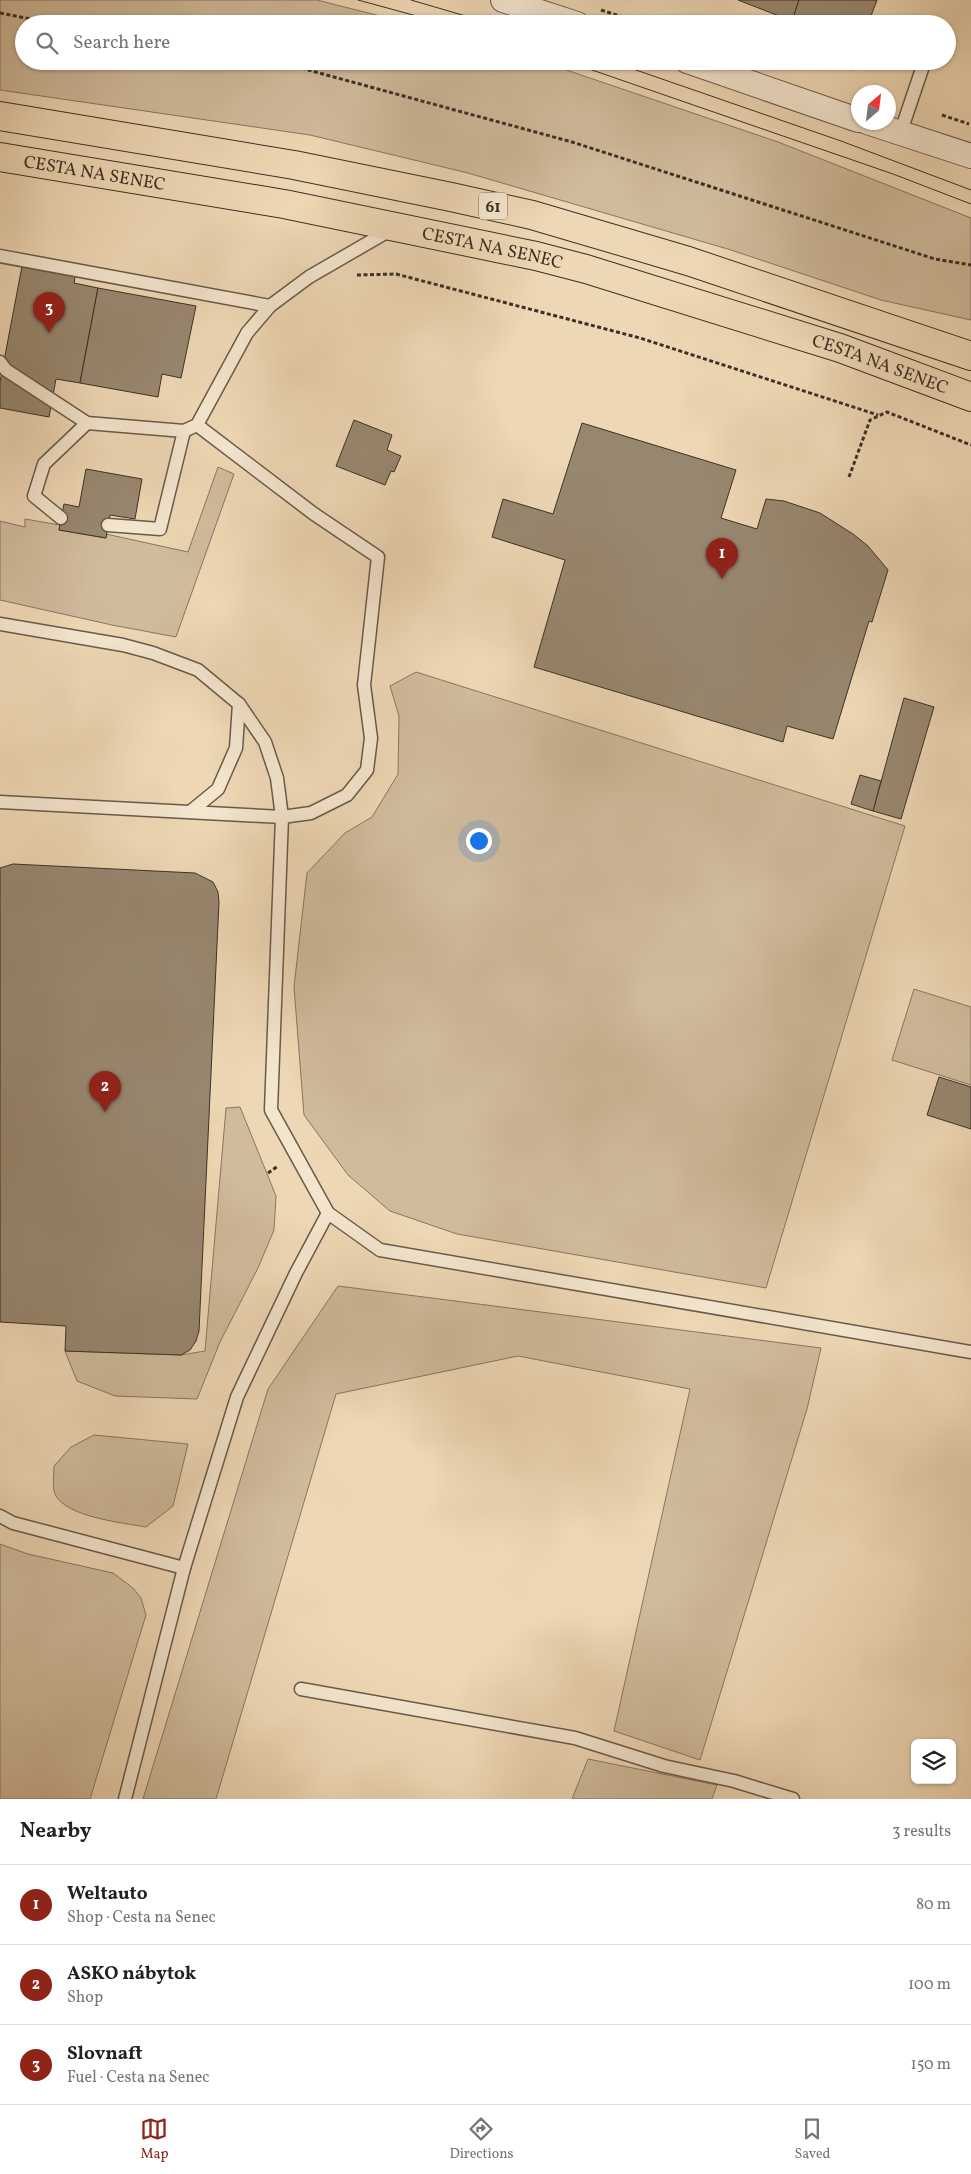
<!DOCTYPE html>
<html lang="en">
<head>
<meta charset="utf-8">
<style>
	:root { --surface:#fff; --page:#f6f6f6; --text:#202124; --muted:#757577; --line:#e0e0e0; --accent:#8f2418 }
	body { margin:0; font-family:Vollkorn,serif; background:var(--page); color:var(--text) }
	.controls { position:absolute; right:15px; bottom:15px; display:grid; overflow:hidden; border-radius:8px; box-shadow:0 1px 4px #0004 }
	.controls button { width:45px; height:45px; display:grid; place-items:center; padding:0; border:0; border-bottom:1px solid var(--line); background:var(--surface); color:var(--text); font:25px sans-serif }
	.compass { position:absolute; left:851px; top:85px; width:45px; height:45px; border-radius:50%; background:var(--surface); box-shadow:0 1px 4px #0004; rotate:28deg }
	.you { position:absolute; left:478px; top:840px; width:18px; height:18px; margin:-12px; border:4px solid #fff; border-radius:50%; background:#1a73e8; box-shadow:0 0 0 8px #1a73e833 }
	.badge { display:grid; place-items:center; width:32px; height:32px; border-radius:50%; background:var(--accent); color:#fff; font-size:16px; font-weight:700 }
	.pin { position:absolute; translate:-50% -41px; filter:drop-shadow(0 1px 2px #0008) }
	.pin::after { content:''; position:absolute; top:26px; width:18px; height:15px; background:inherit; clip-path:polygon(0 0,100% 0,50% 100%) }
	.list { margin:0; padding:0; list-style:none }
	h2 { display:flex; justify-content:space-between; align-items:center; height:65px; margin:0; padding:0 20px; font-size:21px }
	h2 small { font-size:16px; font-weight:400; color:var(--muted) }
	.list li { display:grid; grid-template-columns:32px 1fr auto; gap:15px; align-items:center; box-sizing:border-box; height:80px; padding:0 20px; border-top:1px solid var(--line) }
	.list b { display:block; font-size:19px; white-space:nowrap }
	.list p { margin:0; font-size:16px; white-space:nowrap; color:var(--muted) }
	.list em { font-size:16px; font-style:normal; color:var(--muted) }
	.icon { flex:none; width:28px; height:28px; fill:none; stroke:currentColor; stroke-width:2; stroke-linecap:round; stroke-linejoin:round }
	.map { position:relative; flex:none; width:971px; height:1799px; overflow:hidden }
	.search { position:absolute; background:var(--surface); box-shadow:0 1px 4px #0004; left:15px; right:15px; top:15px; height:55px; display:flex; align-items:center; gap:12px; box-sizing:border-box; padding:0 18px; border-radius:28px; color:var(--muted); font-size:19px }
	.sheet { height:305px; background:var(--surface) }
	nav { display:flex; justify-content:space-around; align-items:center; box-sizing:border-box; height:70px; border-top:1px solid var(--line); background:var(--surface); font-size:14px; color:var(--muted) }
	nav a { display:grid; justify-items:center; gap:2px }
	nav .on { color:var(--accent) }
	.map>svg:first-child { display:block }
	.green { fill:#d0bb9c; stroke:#867662 }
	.building { fill:#988770; stroke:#3b3027 }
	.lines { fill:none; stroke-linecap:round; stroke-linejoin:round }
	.service-casing { stroke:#685a4a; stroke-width:15 }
	.minor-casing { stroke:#685a4a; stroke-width:26 }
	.primary-casing { stroke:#3b3027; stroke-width:30 }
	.path { stroke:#3b3027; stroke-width:3; stroke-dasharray:4 2.5; stroke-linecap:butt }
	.service { stroke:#f4e5ce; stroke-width:12 }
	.minor { stroke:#f4e5ce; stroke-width:24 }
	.primary { stroke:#eed7b4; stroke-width:28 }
	.tram { stroke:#3b3027; stroke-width:1 }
	.labels { text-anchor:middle; stroke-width:4; stroke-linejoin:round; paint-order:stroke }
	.shield { fill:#f4e5ce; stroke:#726659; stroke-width:1 }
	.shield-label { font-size:16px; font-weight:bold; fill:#3b3027 }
	.street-label { font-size:18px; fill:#3b3027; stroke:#f4e5ce }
</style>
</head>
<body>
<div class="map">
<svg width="971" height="1799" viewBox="0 0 971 1799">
	<rect width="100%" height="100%" fill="#eed7b4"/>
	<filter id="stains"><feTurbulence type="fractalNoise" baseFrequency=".004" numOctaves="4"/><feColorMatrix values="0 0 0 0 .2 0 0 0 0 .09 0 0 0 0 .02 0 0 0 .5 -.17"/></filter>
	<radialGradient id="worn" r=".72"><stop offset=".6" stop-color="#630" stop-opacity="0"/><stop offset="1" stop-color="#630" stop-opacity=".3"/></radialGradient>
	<g class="green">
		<path d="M0,0h317l95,24h-388v37h516l238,81 193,76v102l-90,-20 -150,-50 -263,-77 -158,-38 -310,-45z"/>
		<path d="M218,467l16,7 -58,163 -64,-12 -112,-25v-79l25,6v-8l35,6 -1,5 46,8 1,-4 82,18z"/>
		<path d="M416,672l489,154 -139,462 -309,-54 -67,-23 -42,-36 -44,-60 -10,-128 13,-114 38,-40 27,-16 26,-43 1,-58 -9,-30z"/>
		<path d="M914,989l57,18v78l-79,-25z"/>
		<path d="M240,1107l36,89 -2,34 -16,38 -38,74 -23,57 -82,-3 -38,-15 -12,-30 116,4 24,-4 21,-243z"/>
		<path d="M338,1286l483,62 -14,61 -107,351 -86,-29 76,-342 -172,-33 -182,38 -120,405h-73l125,-410z"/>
		<path d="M94,1435l94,9 -15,62 -27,21c-22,-4 -81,-10 -91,-33 -3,-7 -1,-20 -1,-28l17,-19z"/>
		<path d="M0,1544l28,10 85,19 20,15 8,10 5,17 -56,184h-90z"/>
		<path d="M588,1759l129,26 -5,14h-140z"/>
	</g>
	<g class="building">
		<path d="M738,0h61l-7,21z"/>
		<path d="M799,0h78l-9,24h-77z"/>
		<path d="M826,61h29l-3,9z"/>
		<path d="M23,261l53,10 -2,12 24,5 -18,95 -24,-4 -7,38 -49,-9v-26z"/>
		<path d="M98,288l98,18 -15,72 -19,-4 -4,23 -78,-14z"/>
		<path d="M354,420l38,15 -5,15 14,6 -7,16 -3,-1 -6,14 -49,-19z"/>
		<path d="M582,423l154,47 -15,48 36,11 9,-30 18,2 36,12 33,21 15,12 20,24 -16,52 -3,-1 -36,118 -46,-13 -4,16 -249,-75 31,-107 -73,-23 11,-38 50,15z"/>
		<path d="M86,469l56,10 -7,40 -25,-4 -4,23 -47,-8 5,-26 15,3z"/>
		<path d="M904,698l30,9 -33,112 -28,-8z"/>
		<path d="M860,775l21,6 -8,30 -22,-7z"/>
		<path d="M13,864l182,9 18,9 5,10 1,10 -20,429 -3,10 -6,9 -9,5 -116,-4 1,-25 -66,-4v-454z"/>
		<path d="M939,1077l32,10v42l-44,-14z"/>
	</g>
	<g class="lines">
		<defs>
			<g id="service">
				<path d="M900,134l24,-71"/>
				<path d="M0,256l270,50"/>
				<path d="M0,362l6,8 81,53 97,8 13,-6 50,-92 23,-27 39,-29 83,-48"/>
				<path d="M61,518l-27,-22 10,-32 43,-41"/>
				<path d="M108,525l52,4 24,-98"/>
				<path d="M0,624l123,21 30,8 45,17 41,34 26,38 12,36 5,39 -11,293 57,103 52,37 591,102"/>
				<path d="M0,802l282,15 29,-4 36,-18 20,-25 4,-32 -7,-53 14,-128 -64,-43 -117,-89"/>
				<path d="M190,812l28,-23 18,-41 3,-44"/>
				<path d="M0,1516l13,7 171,45"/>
				<path d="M301,1689l274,49 89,28 70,15 59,18"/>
				<path d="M125,1799l59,-231 53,-171 59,-124 32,-60"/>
			</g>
			<g id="minor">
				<path d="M503,0l74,24"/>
				<path d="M687,61l171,59"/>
				<path d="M867,122l104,34"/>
			</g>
			<g id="primary">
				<path d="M0,116l294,49 157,32 81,18 156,46 283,95"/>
				<path id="s1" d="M0,157l284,47 252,52 50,13 254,79 131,49"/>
			</g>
		</defs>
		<use href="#service" class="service-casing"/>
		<use href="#minor" class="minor-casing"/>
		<use href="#primary" class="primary-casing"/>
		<g class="path">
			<path d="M601,10l43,14"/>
			<path d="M0,13l57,11"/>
			<path d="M263,61l38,7 271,74 363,117 36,6"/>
			<path d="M942,115l27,9"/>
			<path d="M357,275l39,-1 244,64 238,77"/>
			<path d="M849,477l21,-57 17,-8 84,33"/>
			<path d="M268,1173l10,-7"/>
		</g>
		<use href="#service" class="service"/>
		<use href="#minor" class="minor"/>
		<use href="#primary" class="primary"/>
		<g class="tram">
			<path d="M358,0l88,24"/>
			<path d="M411,0l82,24"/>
			<path d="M566,61l327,113 78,30"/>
			<path d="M610,61l231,80 130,49"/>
		</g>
	</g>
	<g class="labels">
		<rect class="shield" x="479" y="192.5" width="28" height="27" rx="4"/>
		<g class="shield-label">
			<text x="493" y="212">61</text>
		</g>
		<g class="street-label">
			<text dy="6" stroke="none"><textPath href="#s1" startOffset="96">CESTA NA SENEC</textPath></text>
			<text dy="6" stroke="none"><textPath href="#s1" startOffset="501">CESTA NA SENEC</textPath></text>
			<text dy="6" stroke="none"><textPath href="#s1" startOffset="906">CESTA NA SENEC</textPath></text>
		</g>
	</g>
	<rect width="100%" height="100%" filter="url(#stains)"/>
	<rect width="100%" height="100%" fill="url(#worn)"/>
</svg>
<div class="controls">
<button><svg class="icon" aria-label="layers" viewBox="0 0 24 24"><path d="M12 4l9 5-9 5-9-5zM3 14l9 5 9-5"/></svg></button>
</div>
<svg class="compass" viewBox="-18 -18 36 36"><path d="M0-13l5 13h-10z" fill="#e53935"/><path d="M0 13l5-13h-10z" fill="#757577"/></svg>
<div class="you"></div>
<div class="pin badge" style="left:722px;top:579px">1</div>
<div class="pin badge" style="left:105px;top:1112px">2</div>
<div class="pin badge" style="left:49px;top:333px">3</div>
<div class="search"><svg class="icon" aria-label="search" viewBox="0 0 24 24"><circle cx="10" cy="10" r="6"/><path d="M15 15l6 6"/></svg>Search here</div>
</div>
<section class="sheet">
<h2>Nearby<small>3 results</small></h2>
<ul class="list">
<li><span class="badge">1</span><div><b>Weltauto</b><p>Shop · Cesta na Senec</p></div><em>80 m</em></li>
<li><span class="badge">2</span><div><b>ASKO nábytok</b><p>Shop</p></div><em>100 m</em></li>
<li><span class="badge">3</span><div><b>Slovnaft</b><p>Fuel · Cesta na Senec</p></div><em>150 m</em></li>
</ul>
</section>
<nav>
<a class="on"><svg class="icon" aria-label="map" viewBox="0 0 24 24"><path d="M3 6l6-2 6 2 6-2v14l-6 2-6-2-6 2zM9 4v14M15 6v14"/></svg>Map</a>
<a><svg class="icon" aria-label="directions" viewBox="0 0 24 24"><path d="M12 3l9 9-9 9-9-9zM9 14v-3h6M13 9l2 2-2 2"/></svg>Directions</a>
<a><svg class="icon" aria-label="saved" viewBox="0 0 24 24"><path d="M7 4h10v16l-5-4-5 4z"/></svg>Saved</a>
</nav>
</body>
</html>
